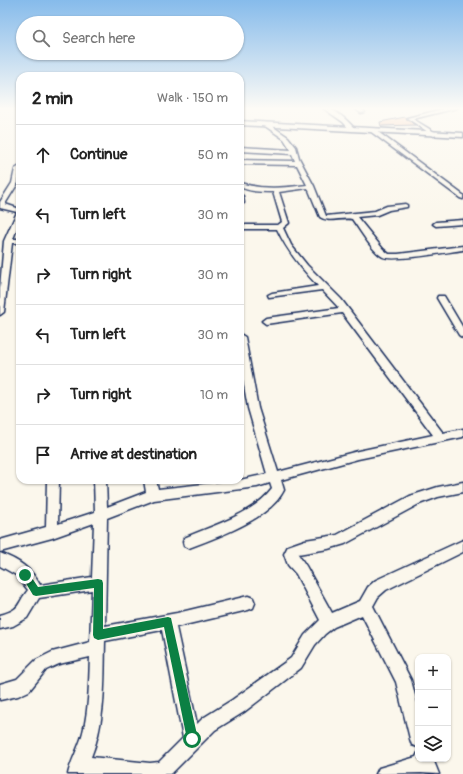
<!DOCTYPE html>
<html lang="en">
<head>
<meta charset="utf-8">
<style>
	:root { --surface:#fff; --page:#f2f2f2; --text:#222; --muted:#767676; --line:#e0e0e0 }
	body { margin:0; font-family:Pangolin,sans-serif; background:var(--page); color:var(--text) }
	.controls { position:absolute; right:12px; bottom:12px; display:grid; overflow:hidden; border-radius:8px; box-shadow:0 1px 3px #0004 }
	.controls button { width:36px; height:36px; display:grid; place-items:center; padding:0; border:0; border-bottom:1px solid var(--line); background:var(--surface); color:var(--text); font:20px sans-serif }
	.stop { position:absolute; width:12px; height:12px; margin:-9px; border:3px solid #0b8043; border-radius:50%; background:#fff }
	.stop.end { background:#0b8043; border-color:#fff; box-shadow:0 1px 4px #0008 }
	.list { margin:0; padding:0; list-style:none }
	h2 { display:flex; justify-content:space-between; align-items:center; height:52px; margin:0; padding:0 16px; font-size:17px }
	h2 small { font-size:13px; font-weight:400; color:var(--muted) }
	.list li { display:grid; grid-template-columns:26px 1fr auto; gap:12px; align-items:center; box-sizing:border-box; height:60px; padding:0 16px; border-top:1px solid var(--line) }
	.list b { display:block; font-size:15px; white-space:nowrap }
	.list em { font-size:13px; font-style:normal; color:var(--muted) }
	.icon { flex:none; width:22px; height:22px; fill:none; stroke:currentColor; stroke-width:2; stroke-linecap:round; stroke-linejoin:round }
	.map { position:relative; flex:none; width:463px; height:774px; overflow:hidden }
	.search { position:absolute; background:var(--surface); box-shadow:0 1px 3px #0004; left:16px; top:16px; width:228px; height:44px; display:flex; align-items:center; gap:10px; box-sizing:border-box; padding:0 14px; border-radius:22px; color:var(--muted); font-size:15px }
	.panel { position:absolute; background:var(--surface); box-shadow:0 1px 3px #0004; left:16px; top:72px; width:228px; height:412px; border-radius:12px }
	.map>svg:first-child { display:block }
	.building { fill:#f5c3a5; stroke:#1b2f5e }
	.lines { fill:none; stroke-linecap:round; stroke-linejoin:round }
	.minor-casing { stroke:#1b2f5e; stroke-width:3 }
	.secondary-casing { stroke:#1b2f5e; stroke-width:3 }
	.minor { fill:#fbf7ec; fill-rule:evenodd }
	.secondary { fill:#fbf7ec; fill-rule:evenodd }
	.route { fill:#0b8043 }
</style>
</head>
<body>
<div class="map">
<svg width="463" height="774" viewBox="0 0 463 774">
	<rect width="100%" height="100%" fill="#fbf7ec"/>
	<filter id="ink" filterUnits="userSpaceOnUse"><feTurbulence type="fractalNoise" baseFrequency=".025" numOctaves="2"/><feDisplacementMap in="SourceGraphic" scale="8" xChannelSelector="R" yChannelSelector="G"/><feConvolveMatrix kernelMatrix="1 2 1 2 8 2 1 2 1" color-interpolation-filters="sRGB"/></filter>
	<g filter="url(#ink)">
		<path class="building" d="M405,117l10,8 -34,1 -1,-4z"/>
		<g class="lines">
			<defs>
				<g id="minor">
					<path d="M323,108c12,0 24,12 32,21l-5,1 -7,-8z"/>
					<path d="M354,108h6l5,4 -4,1z"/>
					<path d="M447,108h10l-44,11 23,14v2l-2,1 -27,-18z"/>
					<path d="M265,124h4l19,13 8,10 3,11 15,28 12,30 49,-5 12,-5 18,-2 2,1v2l-18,3 -12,5 -20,2 26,32 6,5h9l65,-8v4c-14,2 -70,12 -80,7 -11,-6 -23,-27 -31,-38 -11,-2 -24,4 -32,-2l-12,-29 -29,4 10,31 -6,5 8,17 16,20 34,34 102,134 20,-4v8l-105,22 -77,21 3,10c-14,29 -66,47 -95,58l-5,-2 -1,-4 1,-4c29,-13 68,-23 88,-49l-2,-6 -13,4 -103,13 -47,18 -2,108 72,-13 71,-17 5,2 2,5 -2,5 -5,2 -72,17 21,97 6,-6 29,-18 59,-42 14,-23 15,-15 -24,-46 -8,-9 -4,-11 4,-8 17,-6 32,-5 73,-39 28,-9 25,-5v10l-25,5 -19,7 -74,40 -17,5 -30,5 8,12 26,47 28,-12 8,-14 8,-7 87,-40v12l-77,38 -8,7 -5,9 38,74 7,27v40l-6,-2 -2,-6 -14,-57 -34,-67 -28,12 -9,7 -10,11 -14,23 -57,44 -29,18 -44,44h-103c3,-13 9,-23 13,-35 8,-23 8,-58 9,-82l-31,7 -13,6 -17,21 -11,5 -18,4v-16l17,-5 19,-19 16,-8 38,-10 2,-52 -53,8 -12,20 -14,8 -13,3v-14c22,-6 16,-10 28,-25l-12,-15 -16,-9v-13c18,7 31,15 40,32l52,-8 2,-54 -42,15 -52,14v-12l46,-13 1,-47h12l-1,44 37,-12 -1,-32h12l1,27 39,-15 -2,-12h12l2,9 82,-9 27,-6 -19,-66 -8,-45v-29l5,3 13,71 20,64 80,-21 75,-16 -91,-122 -76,11 -4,-3 4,-3 73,-10 -17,-18 -53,7 -1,-2 4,-2 46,-7c-17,-18 -31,-35 -41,-57h-37v-4h38l4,-3 -9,-30c-11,0 -23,0 -33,-5v-4c24,7 42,5 67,2l-10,-20 -57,-1v-4l55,1 -3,-7 -52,-3v-4l51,3 -7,-11 -19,-13zM162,630l21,108 -24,24 -9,1 -59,-6c15,-37 13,-76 14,-116z"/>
					<path d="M370,129h4l89,66v4l-3,-1 -90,-67z"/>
					<path d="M20,166l-2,17 -13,21 15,5v11l-7,19h7v4h-8l-8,69 -4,3v-27l4,-47 13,-29 -17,-4v-6l12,-19 3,-14z"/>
					<path d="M240,194l3,2 1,7h-4z"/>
					<path d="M463,220v4l-27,2 -3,-2 3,-2z"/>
					<path d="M438,296h6l19,32v10l-4,-3 -22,-37z"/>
					<path d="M418,753v6h15l6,15 -18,-1 -45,1 3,-6 37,-11z"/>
				</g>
				<path id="secondary" d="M240,121l223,12v4l-223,-12z"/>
			</defs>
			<use href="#minor" class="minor-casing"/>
			<use href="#secondary" class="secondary-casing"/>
			<use href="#minor" class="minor"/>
			<use href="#secondary" class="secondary"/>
		</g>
	</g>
	<linearGradient id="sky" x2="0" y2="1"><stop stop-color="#86bbeb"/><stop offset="0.5" stop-color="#fdfbf6"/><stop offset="1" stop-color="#fdfbf6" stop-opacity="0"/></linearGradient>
	<rect width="463" height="217" fill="url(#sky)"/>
	<path class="route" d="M25,571l3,1 10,15 60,-8 4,1 1,3v46l65,-12 3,1 27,121 -2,4 -4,2 -3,-2 -2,-4 -23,-112 -66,13 -4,-2 -1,-3 1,-47 -58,8 -3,-1 -12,-20 1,-3z"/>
</svg>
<div class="controls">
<button>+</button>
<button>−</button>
<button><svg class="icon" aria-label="layers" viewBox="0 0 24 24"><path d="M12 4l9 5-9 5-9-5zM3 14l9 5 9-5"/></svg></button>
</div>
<div class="stop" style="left:192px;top:739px"></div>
<div class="stop end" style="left:25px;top:575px"></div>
<div class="search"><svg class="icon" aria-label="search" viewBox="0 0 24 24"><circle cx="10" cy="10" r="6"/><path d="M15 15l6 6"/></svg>Search here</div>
<section class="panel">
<h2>2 min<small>Walk · 150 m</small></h2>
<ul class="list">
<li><svg class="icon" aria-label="ahead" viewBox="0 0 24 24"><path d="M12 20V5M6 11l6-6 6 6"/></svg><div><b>Continue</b></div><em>50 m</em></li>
<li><svg class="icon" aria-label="left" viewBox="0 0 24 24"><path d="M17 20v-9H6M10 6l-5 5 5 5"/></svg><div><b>Turn left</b></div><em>30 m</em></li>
<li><svg class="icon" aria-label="right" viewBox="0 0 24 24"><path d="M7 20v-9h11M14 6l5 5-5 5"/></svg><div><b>Turn right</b></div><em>30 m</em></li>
<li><svg class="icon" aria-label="left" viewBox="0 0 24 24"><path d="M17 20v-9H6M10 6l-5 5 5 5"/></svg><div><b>Turn left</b></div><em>30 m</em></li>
<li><svg class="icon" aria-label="right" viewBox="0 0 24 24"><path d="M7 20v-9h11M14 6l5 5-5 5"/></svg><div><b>Turn right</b></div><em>10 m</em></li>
<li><svg class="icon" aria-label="arrive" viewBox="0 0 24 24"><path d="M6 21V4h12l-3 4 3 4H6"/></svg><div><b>Arrive at destination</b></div></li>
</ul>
</section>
</div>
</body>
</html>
